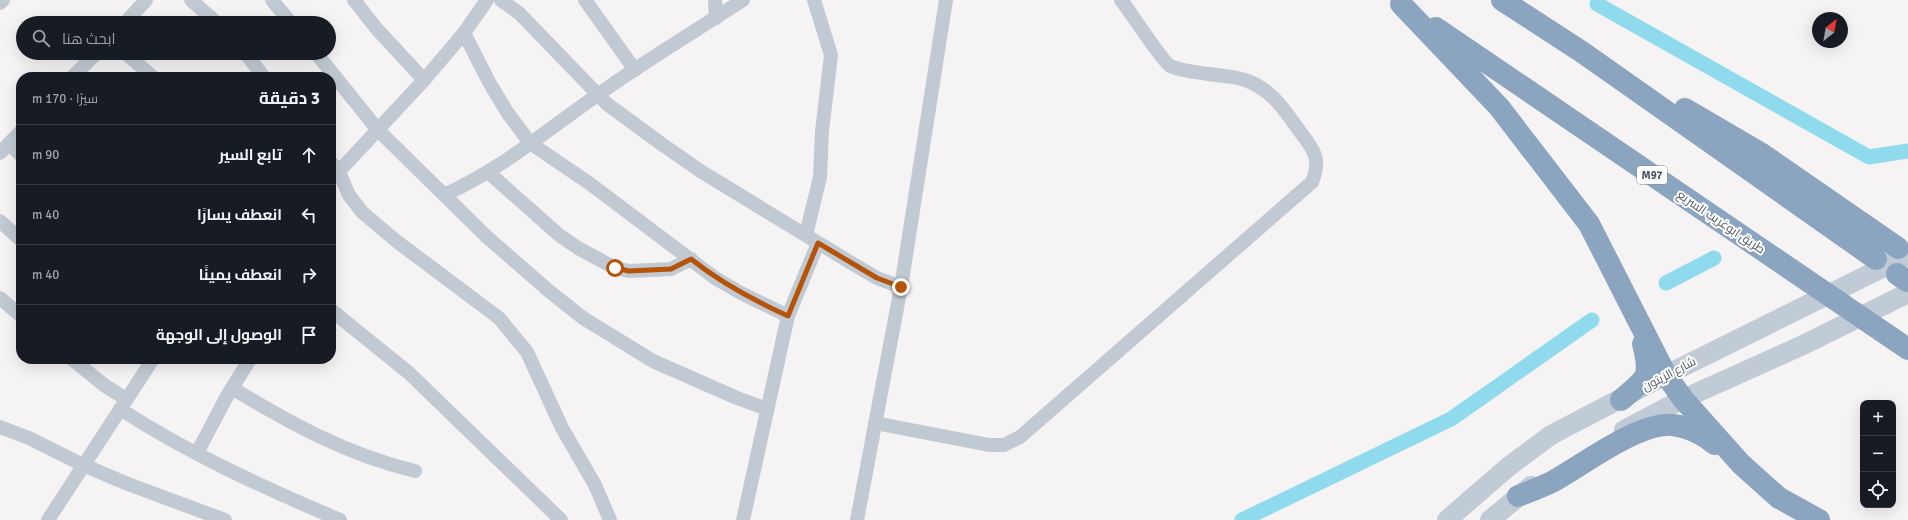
<!DOCTYPE html>
<html lang="ar">
<head>
<meta charset="utf-8">
<style>
	:root { --surface:#171b24; --page:#242831; --text:#f1f3f6; --muted:#9ea1a6; --line:#363941 }
	body { margin:0; font-family:Signika,Cairo,sans-serif; background:var(--page); color:var(--text); direction:rtl }
	.controls { position:absolute; right:12px; bottom:12px; display:grid; overflow:hidden; border-radius:8px; box-shadow:0 4px 16px #0002 }
	.controls button { width:36px; height:36px; display:grid; place-items:center; padding:0; border:0; border-bottom:1px solid var(--line); background:var(--surface); color:var(--text); font:20px sans-serif }
	.compass { position:absolute; left:1812px; top:12px; width:36px; height:36px; border-radius:50%; background:var(--surface); box-shadow:0 4px 16px #0002; rotate:31deg }
	.stop { position:absolute; width:12px; height:12px; margin:-9px; border:3px solid #b45309; border-radius:50%; background:#fff }
	.stop.end { background:#b45309; border-color:#fff; box-shadow:0 1px 4px #0008 }
	.list { margin:0; padding:0; list-style:none }
	h2 { display:flex; justify-content:space-between; align-items:center; height:52px; margin:0; padding:0 16px; font-size:17px }
	h2 small { font-size:13px; font-weight:400; color:var(--muted) }
	.list li { display:grid; grid-template-columns:26px 1fr auto; gap:12px; align-items:center; box-sizing:border-box; height:60px; padding:0 16px; border-top:1px solid var(--line) }
	.list b { display:block; font-size:15px; white-space:nowrap }
	.list em { font-size:13px; font-style:normal; color:var(--muted) }
	.icon { flex:none; width:22px; height:22px; fill:none; stroke:currentColor; stroke-width:2; stroke-linecap:round; stroke-linejoin:round }
	.map { position:relative; flex:none; width:1908px; height:520px; overflow:hidden; direction:ltr }
	.search { position:absolute; background:var(--surface); box-shadow:0 4px 16px #0002; left:16px; top:16px; width:320px; height:44px; display:flex; align-items:center; gap:10px; box-sizing:border-box; padding:0 14px; border-radius:22px; color:var(--muted); font-size:15px }
	.panel { position:absolute; background:var(--surface); box-shadow:0 4px 16px #0002; left:16px; top:72px; width:320px; height:292px; border-radius:16px; direction:rtl }
	.map>svg:first-child { display:block }
	.lines { fill:none; stroke-linecap:round; stroke-linejoin:round }
	.canal { stroke:#90daee; stroke-width:15 }
	.street { stroke:#c1cad2; stroke-width:14 }
	.secondary { stroke:#c1cbd6; stroke-width:20 }
	.highway { stroke:#8ba5c1; stroke-width:22 }
	.route { stroke:#b45309; stroke-width:5 }
	.labels { text-anchor:middle; stroke-width:4; stroke-linejoin:round; paint-order:stroke }
	.shield { fill:#fff; stroke:#808990; stroke-width:1 }
	.shield-label { font-size:11px; font-weight:bold; fill:#4a5661 }
	.street-label { font-size:12px; fill:#4a5661; stroke:#fff }
</style>
</head>
<body>
<div class="map">
<svg width="1908" height="520" viewBox="0 0 1908 520">
	<rect width="100%" height="100%" fill="#f5f3f3"/>
	<g class="lines">
		<g class="canal">
			<path d="M1597,4l272,153 39,-6"/>
			<path d="M1666,283l48,-25"/>
			<path d="M1242,520l209,-101 141,-99"/>
		</g>
		<g class="street">
			<path d="M191,0l26,23"/>
			<path d="M272,0l19,23"/>
			<path d="M354,0l22,28 48,52"/>
			<path d="M501,0l19,14 87,90 56,41 39,27 146,89 29,17 24,9"/>
			<path d="M585,0l50,70"/>
			<path d="M715,0l1,18"/>
			<path d="M0,3l3,-3"/>
			<path d="M125,23l21,-23"/>
			<path d="M464,33l25,49 18,30 23,31 59,40 126,95 26,15 47,23"/>
			<path d="M125,53l28,24"/>
			<path d="M245,53l19,24"/>
			<path d="M316,53l62,77 109,107 62,54 34,27 70,43 84,37 30,11"/>
			<path d="M72,77l25,-24"/>
			<path d="M9,144l12,11"/>
			<path d="M0,153l21,-22"/>
			<path d="M331,162l8,10 10,23 13,17 33,28 104,78 28,34 35,76 33,57 15,35"/>
			<path d="M488,172l71,63 19,13 37,20 14,3 42,-2 20,-10"/>
			<path d="M331,180l93,-100 40,-47 23,-33"/>
			<path d="M444,195c56,-25 102,-64 152,-99 47,-34 98,-64 147,-96"/>
			<path d="M0,221l21,19"/>
			<path d="M806,235l14,-58 2,-46 9,-76 -17,-55"/>
			<path d="M0,298l21,18"/>
			<path d="M331,310l78,63 152,147"/>
			<path d="M72,359l32,26 22,14"/>
			<path d="M232,388c59,36 116,67 183,83"/>
			<path d="M120,409c69,45 145,79 220,111"/>
			<path d="M875,423l114,22h15l16,-8 292,-255c9,-22 3,-31 -11,-49 -16,-22 -29,-44 -56,-53 -11,-4 -25,-4 -36,-6 -13,-2 -27,-3 -39,-8 -8,-5 -40,-55 -49,-66"/>
			<path d="M0,427l29,11 54,27 45,19 97,36"/>
			<path d="M197,453l30,-57 23,-37"/>
			<path d="M48,520l105,-161"/>
			<path d="M743,520l45,-204 30,-73"/>
			<path d="M857,520l44,-233 45,-287"/>
		</g>
		<g class="secondary">
			<path d="M1624,430l59,-31 120,-54 105,-52"/>
			<path d="M1447,520l61,-53 43,-32 115,-60 242,-120"/>
			<path d="M1490,520l41,-34"/>
		</g>
		<g class="highway">
			<path d="M1502,0l80,52 294,207"/>
			<path d="M1401,4l98,103 90,117 77,151 17,24 58,65 38,34 40,22"/>
			<path d="M1436,28l472,321"/>
			<path d="M1685,109l77,45 136,94"/>
			<path d="M1897,274l10,7"/>
			<path d="M1621,400c25,-22 31,-21 22,-56"/>
			<path d="M1518,496c11,-4 23,-9 34,-14 31,-17 86,-60 121,-57 16,2 30,9 42,19"/>
		</g>
	</g>
	<g class="lines">
		<path class="route" d="M615,268l14,3 42,-2 20,-10c30,24 62,41 97,57l30,-73 59,35 24,9"/>
	</g>
	<g class="labels">
		<rect class="shield" x="1637" y="166" width="30" height="18" rx="3"/>
		<g class="shield-label">
			<text x="1652" y="179">M97</text>
		</g>
		<g class="street-label">
			<text transform="translate(1721 222) rotate(34)" y="4">طريق ابوغريب السريع</text>
			<text transform="translate(1669 374) rotate(-28)" y="4">شارع الزيتون</text>
		</g>
	</g>
</svg>
<div class="controls">
<button>+</button>
<button>−</button>
<button><svg class="icon" aria-label="locate" viewBox="0 0 24 24"><circle cx="12" cy="12" r="6"/><path d="M12 2v4M12 18v4M2 12h4M18 12h4"/></svg></button>
</div>
<svg class="compass" viewBox="-18 -18 36 36"><path d="M0-13l5 13h-10z" fill="#e53935"/><path d="M0 13l5-13h-10z" fill="#9ea1a6"/></svg>
<div class="stop" style="left:615px;top:268px"></div>
<div class="stop end" style="left:901px;top:287px"></div>
<div class="search"><svg class="icon" aria-label="search" viewBox="0 0 24 24"><circle cx="10" cy="10" r="6"/><path d="M15 15l6 6"/></svg>ابحث هنا</div>
<section class="panel">
<h2>3 دقيقة<small>سيرًا · 170 m</small></h2>
<ul class="list">
<li><svg class="icon" aria-label="ahead" viewBox="0 0 24 24"><path d="M12 20V5M6 11l6-6 6 6"/></svg><div><b>تابع السير</b></div><em>90 m</em></li>
<li><svg class="icon" aria-label="left" viewBox="0 0 24 24"><path d="M17 20v-9H6M10 6l-5 5 5 5"/></svg><div><b>انعطف يسارًا</b></div><em>40 m</em></li>
<li><svg class="icon" aria-label="right" viewBox="0 0 24 24"><path d="M7 20v-9h11M14 6l5 5-5 5"/></svg><div><b>انعطف يمينًا</b></div><em>40 m</em></li>
<li><svg class="icon" aria-label="arrive" viewBox="0 0 24 24"><path d="M6 21V4h12l-3 4 3 4H6"/></svg><div><b>الوصول إلى الوجهة</b></div></li>
</ul>
</section>
</div>
</body>
</html>
